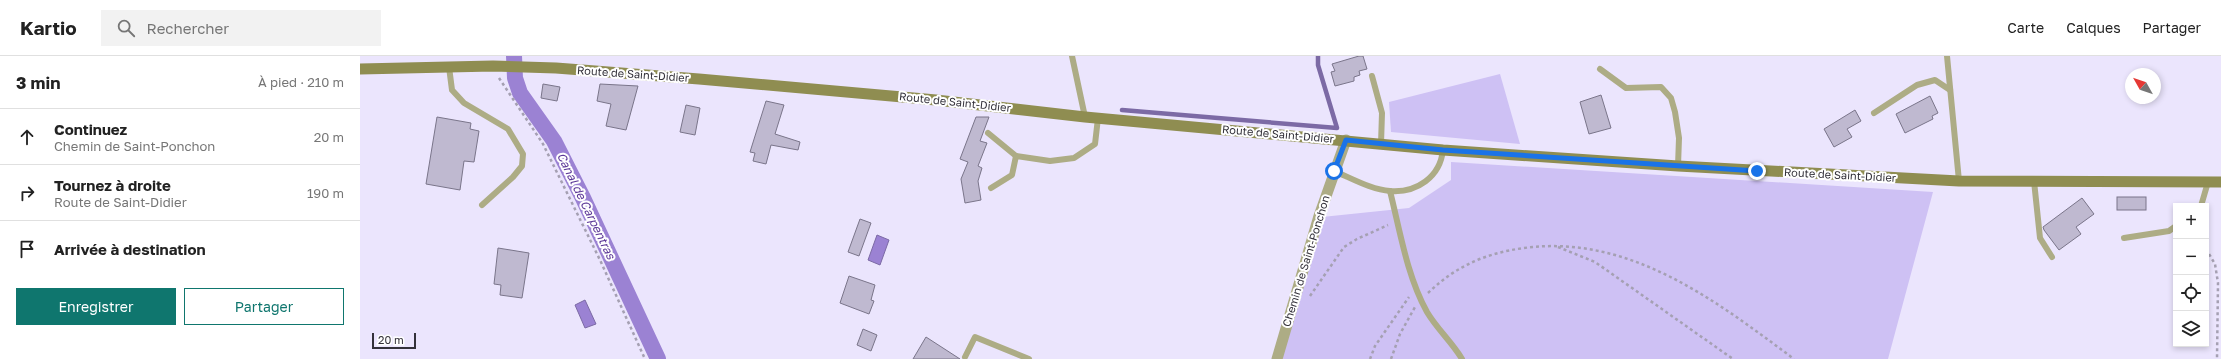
<!DOCTYPE html>
<html lang="fr">
<head>
<meta charset="utf-8">
<style>
	:root { --surface:#fff; --page:#f2f2f2; --text:#222; --muted:#767676; --line:#e0e0e0; --accent:#0f766e }
	body { margin:0; font-family:"Golos Text",sans-serif; background:var(--page); color:var(--text) }
	.controls { position:absolute; right:12px; bottom:12px; display:grid; overflow:hidden; border-radius:0px; box-shadow:0 2px 6px #0003 }
	.controls button { width:36px; height:36px; display:grid; place-items:center; padding:0; border:0; border-bottom:1px solid var(--line); background:var(--surface); color:var(--text); font:20px sans-serif }
	.compass { position:absolute; left:1765px; top:12px; width:36px; height:36px; border-radius:50%; background:var(--surface); box-shadow:0 2px 6px #0003; rotate:310deg }
	.scale { position:absolute; left:12px; bottom:10px; width:44px; box-sizing:border-box; padding-left:4px; border:2px solid #33313a; border-top:0; font-size:11px; line-height:14px; white-space:nowrap; color:#33313a; -webkit-text-stroke:3px #fff; paint-order:stroke }
	.stop { position:absolute; width:12px; height:12px; margin:-9px; border:3px solid #1a73e8; border-radius:50%; background:#fff }
	.stop.end { background:#1a73e8; border-color:#fff; box-shadow:0 1px 4px #0008 }
	.list { margin:0; padding:0; list-style:none }
	h2 { display:flex; justify-content:space-between; align-items:center; height:52px; margin:0; padding:0 16px; font-size:17px }
	h2 small { font-size:13px; font-weight:400; color:var(--muted) }
	.list li { display:grid; grid-template-columns:26px 1fr auto; gap:12px; align-items:center; box-sizing:border-box; height:56px; padding:0 16px; border-top:1px solid var(--line) }
	.list b { display:block; font-size:15px; white-space:nowrap }
	.list p { margin:0; font-size:13px; white-space:nowrap; color:var(--muted) }
	.list em { font-size:13px; font-style:normal; color:var(--muted) }
	.actions { display:flex; gap:8px; padding:12px 16px }
	.actions a { flex:1; padding:9px 0; border:1px solid var(--accent); border-radius:0px; text-align:center; font-size:14px; color:var(--accent) }
	.actions .main { background:var(--accent); color:#fff }
	.icon { flex:none; width:22px; height:22px; fill:none; stroke:currentColor; stroke-width:2; stroke-linecap:round; stroke-linejoin:round }
	.map { position:relative; flex:none; width:1861px; height:303px; overflow:hidden }
	header { display:flex; align-items:center; gap:24px; box-sizing:border-box; height:56px; padding:0 20px; background:var(--surface); border-bottom:1px solid var(--line) }
	header strong { font-size:19px }
	nav { display:flex; gap:22px; margin-inline-start:auto; font-size:14px }
	.search { width:280px; height:36px; background:var(--page); display:flex; align-items:center; gap:10px; box-sizing:border-box; padding:0 14px; border-radius:0px; color:var(--muted); font-size:15px }
	main { display:flex }
	aside { flex:1; background:var(--surface) }
	.map>svg:first-child { display:block }
	.green { fill:#cec1f4 }
	.water { fill:#9b82d3; stroke:#7c6aa5 }
	.lines { fill:none; stroke-linecap:round; stroke-linejoin:round }
	.stream { stroke:#7c6aa5; stroke-width:4.5 }
	.canal { stroke:#9b82d3; stroke-width:16 }
	.building { fill:#bfb9d0; stroke:#7a758a }
	.path { stroke:#a5a0b2; stroke-width:2.5; stroke-dasharray:3 3; stroke-linecap:butt }
	.service { stroke:#adac85; stroke-width:6 }
	.minor { stroke:#adac85; stroke-width:11 }
	.secondary { stroke:#8f8d51; stroke-width:11 }
	.route { stroke:#1a73e8; stroke-width:5 }
	.labels { text-anchor:middle; stroke-width:4; stroke-linejoin:round; paint-order:stroke }
	.street-label { font-size:11px; fill:#33313a; stroke:#fff }
	.water-label { font-size:12px; font-style:italic; fill:#5d3998; stroke:#fff }
</style>
</head>
<body>
<header>
<strong>Kartio</strong>
<div class="search"><svg class="icon" aria-label="search" viewBox="0 0 24 24"><circle cx="10" cy="10" r="6"/><path d="M15 15l6 6"/></svg>Rechercher</div>
<nav><a>Carte</a><a>Calques</a><a>Partager</a></nav>
</header>
<main>
<aside>
<h2>3 min<small>À pied · 210 m</small></h2>
<ul class="list">
<li><svg class="icon" aria-label="ahead" viewBox="0 0 24 24"><path d="M12 20V5M6 11l6-6 6 6"/></svg><div><b>Continuez</b><p>Chemin de Saint-Ponchon</p></div><em>20 m</em></li>
<li><svg class="icon" aria-label="right" viewBox="0 0 24 24"><path d="M7 20v-9h11M14 6l5 5-5 5"/></svg><div><b>Tournez à droite</b><p>Route de Saint-Didier</p></div><em>190 m</em></li>
<li><svg class="icon" aria-label="arrive" viewBox="0 0 24 24"><path d="M6 21V4h12l-3 4 3 4H6"/></svg><div><b>Arrivée à destination</b></div></li>
</ul>
<div class="actions"><a class="main">Enregistrer</a><a>Partager</a></div>
</aside>
<div class="map">
<svg width="1861" height="303" viewBox="0 0 1861 303">
	<rect width="100%" height="100%" fill="#ebe5fd"/>
	<g class="green">
		<path d="M1140,18l20,70 -129,-12 -2,-30z"/>
		<path d="M1091,106l482,30 -45,167h-606l40,-142 87,-9 42,-28z"/>
	</g>
	<g class="water">
		<path d="M517,179l12,5 -9,25 -12,-5z"/>
		<path d="M225,244l11,24 -11,4 -10,-23z"/>
	</g>
	<g class="lines">
		<path class="stream" d="M762,54l215,18 -19,-63v-9"/>
		<path class="canal" d="M154,0l1,22 5,15 34,48 29,57 75,161"/>
	</g>
	<g class="building">
		<path d="M999,0h4l4,13 -8,2 1,4 -6,2v4l-19,5 -4,-14 4,-1 -3,-7z"/>
		<path d="M183,28l17,3 -3,14 -16,-3z"/>
		<path d="M240,28l38,2 -12,44 -20,-4 5,-22 -14,-3z"/>
		<path d="M1241,39l10,33 -22,6 -9,-32z"/>
		<path d="M1570,40l8,17 -6,3 1,3 -28,14 -9,-19z"/>
		<path d="M406,45l18,4 -9,29 25,8 -2,8 -27,-5 -5,19 -13,-3 2,-8 -5,-1z"/>
		<path d="M326,49l14,3 -5,27 -15,-3z"/>
		<path d="M1495,54l6,11 -14,8 5,8 -18,10 -10,-18z"/>
		<path d="M77,61l34,6 -1,6 9,2 -5,31 -10,-1 -4,29 -34,-6z"/>
		<path d="M616,61h13l-9,24 7,2 -9,23 4,2 -4,13 3,19 -16,3 -4,-24 7,-17 -8,-3z"/>
		<rect x="1757" y="141" width="29" height="13"/>
		<path d="M1722,142l12,16 -18,13 5,7 -22,16 -15,-20 -1,-3z"/>
		<path d="M500,163l11,4 -12,33 -11,-4z"/>
		<path d="M138,192l31,5 -7,45 -22,-3 1,-10 -7,-1z"/>
		<path d="M489,220l26,9 -4,15 3,1 -5,13 -29,-11z"/>
		<path d="M503,273l14,6 -6,16 -14,-6z"/>
		<path d="M566,281l34,22h-47z"/>
	</g>
	<g class="lines">
		<g class="path">
			<path d="M139,22l44,66 57,116 45,99"/>
			<path d="M1198,191l37,15 138,97"/>
			<path d="M1846,193l9,15 3,19 -1,76"/>
			<path d="M1068,237c28,-27 58,-40 96,-45 105,-14 191,52 270,111"/>
			<path d="M950,240l34,-49 13,-8 31,-14"/>
			<path d="M1010,303l5,-13 34,-49"/>
			<path d="M1031,303l9,-25 15,-27"/>
		</g>
		<g class="service">
			<path d="M712,0l13,61"/>
			<path d="M1587,0l12,125"/>
			<path d="M89,11l3,23 12,13 44,26 15,25 -1,12 -9,11 -31,28"/>
			<path d="M1240,13l26,19 35,-1 10,11 4,14 4,26 -1,28"/>
			<path d="M1012,20l10,37 -1,31"/>
			<path d="M1514,57l43,-28 18,-5 15,10"/>
			<path d="M628,77l28,23"/>
			<path d="M974,115c17,7 38,19 56,20 27,2 50,-14 53,-41"/>
			<path d="M1674,125l6,57 12,19"/>
			<path d="M631,132l21,-13 4,-19 34,5 24,-3 21,-14 3,-26"/>
			<path d="M1030,135c10,40 17,85 37,121 10,17 25,30 35,47"/>
			<path d="M1841,150l7,-24"/>
			<path d="M1764,182l45,-7 7,-5"/>
			<path d="M605,301l10,-20 54,22"/>
		</g>
		<path class="minor" d="M917,303l42,-143 27,-76"/>
		<path class="secondary" d="M0,13l133,-3 63,2 143,11 237,21 149,17 358,33 235,16 281,15 262,1"/>
	</g>
	<g class="lines">
		<path class="route" d="M974,115l12,-31 97,10 314,21"/>
	</g>
	<g class="labels">
		<g class="street-label">
			<text transform="translate(273 18) rotate(4)" y="4">Route de Saint-Didier</text>
			<text transform="translate(595 46) rotate(6)" y="4">Route de Saint-Didier</text>
			<text transform="translate(918 78) rotate(5)" y="4">Route de Saint-Didier</text>
			<text transform="translate(1480 119) rotate(3)" y="4">Route de Saint-Didier</text>
			<text transform="translate(946 205) rotate(-73)" y="4">Chemin de Saint-Ponchon</text>
		</g>
		<g class="water-label">
			<text transform="translate(226 150) rotate(64)" y="4">Canal de Carpentras</text>
		</g>
	</g>
</svg>
<div class="controls">
<button>+</button>
<button>−</button>
<button><svg class="icon" aria-label="locate" viewBox="0 0 24 24"><circle cx="12" cy="12" r="6"/><path d="M12 2v4M12 18v4M2 12h4M18 12h4"/></svg></button>
<button><svg class="icon" aria-label="layers" viewBox="0 0 24 24"><path d="M12 4l9 5-9 5-9-5zM3 14l9 5 9-5"/></svg></button>
</div>
<svg class="compass" viewBox="-18 -18 36 36"><path d="M0-13l5 13h-10z" fill="#e53935"/><path d="M0 13l5-13h-10z" fill="#767676"/></svg>
<div class="scale">20 m</div>
<div class="stop" style="left:974px;top:115px"></div>
<div class="stop end" style="left:1397px;top:115px"></div>
</div>
</main>
</body>
</html>
